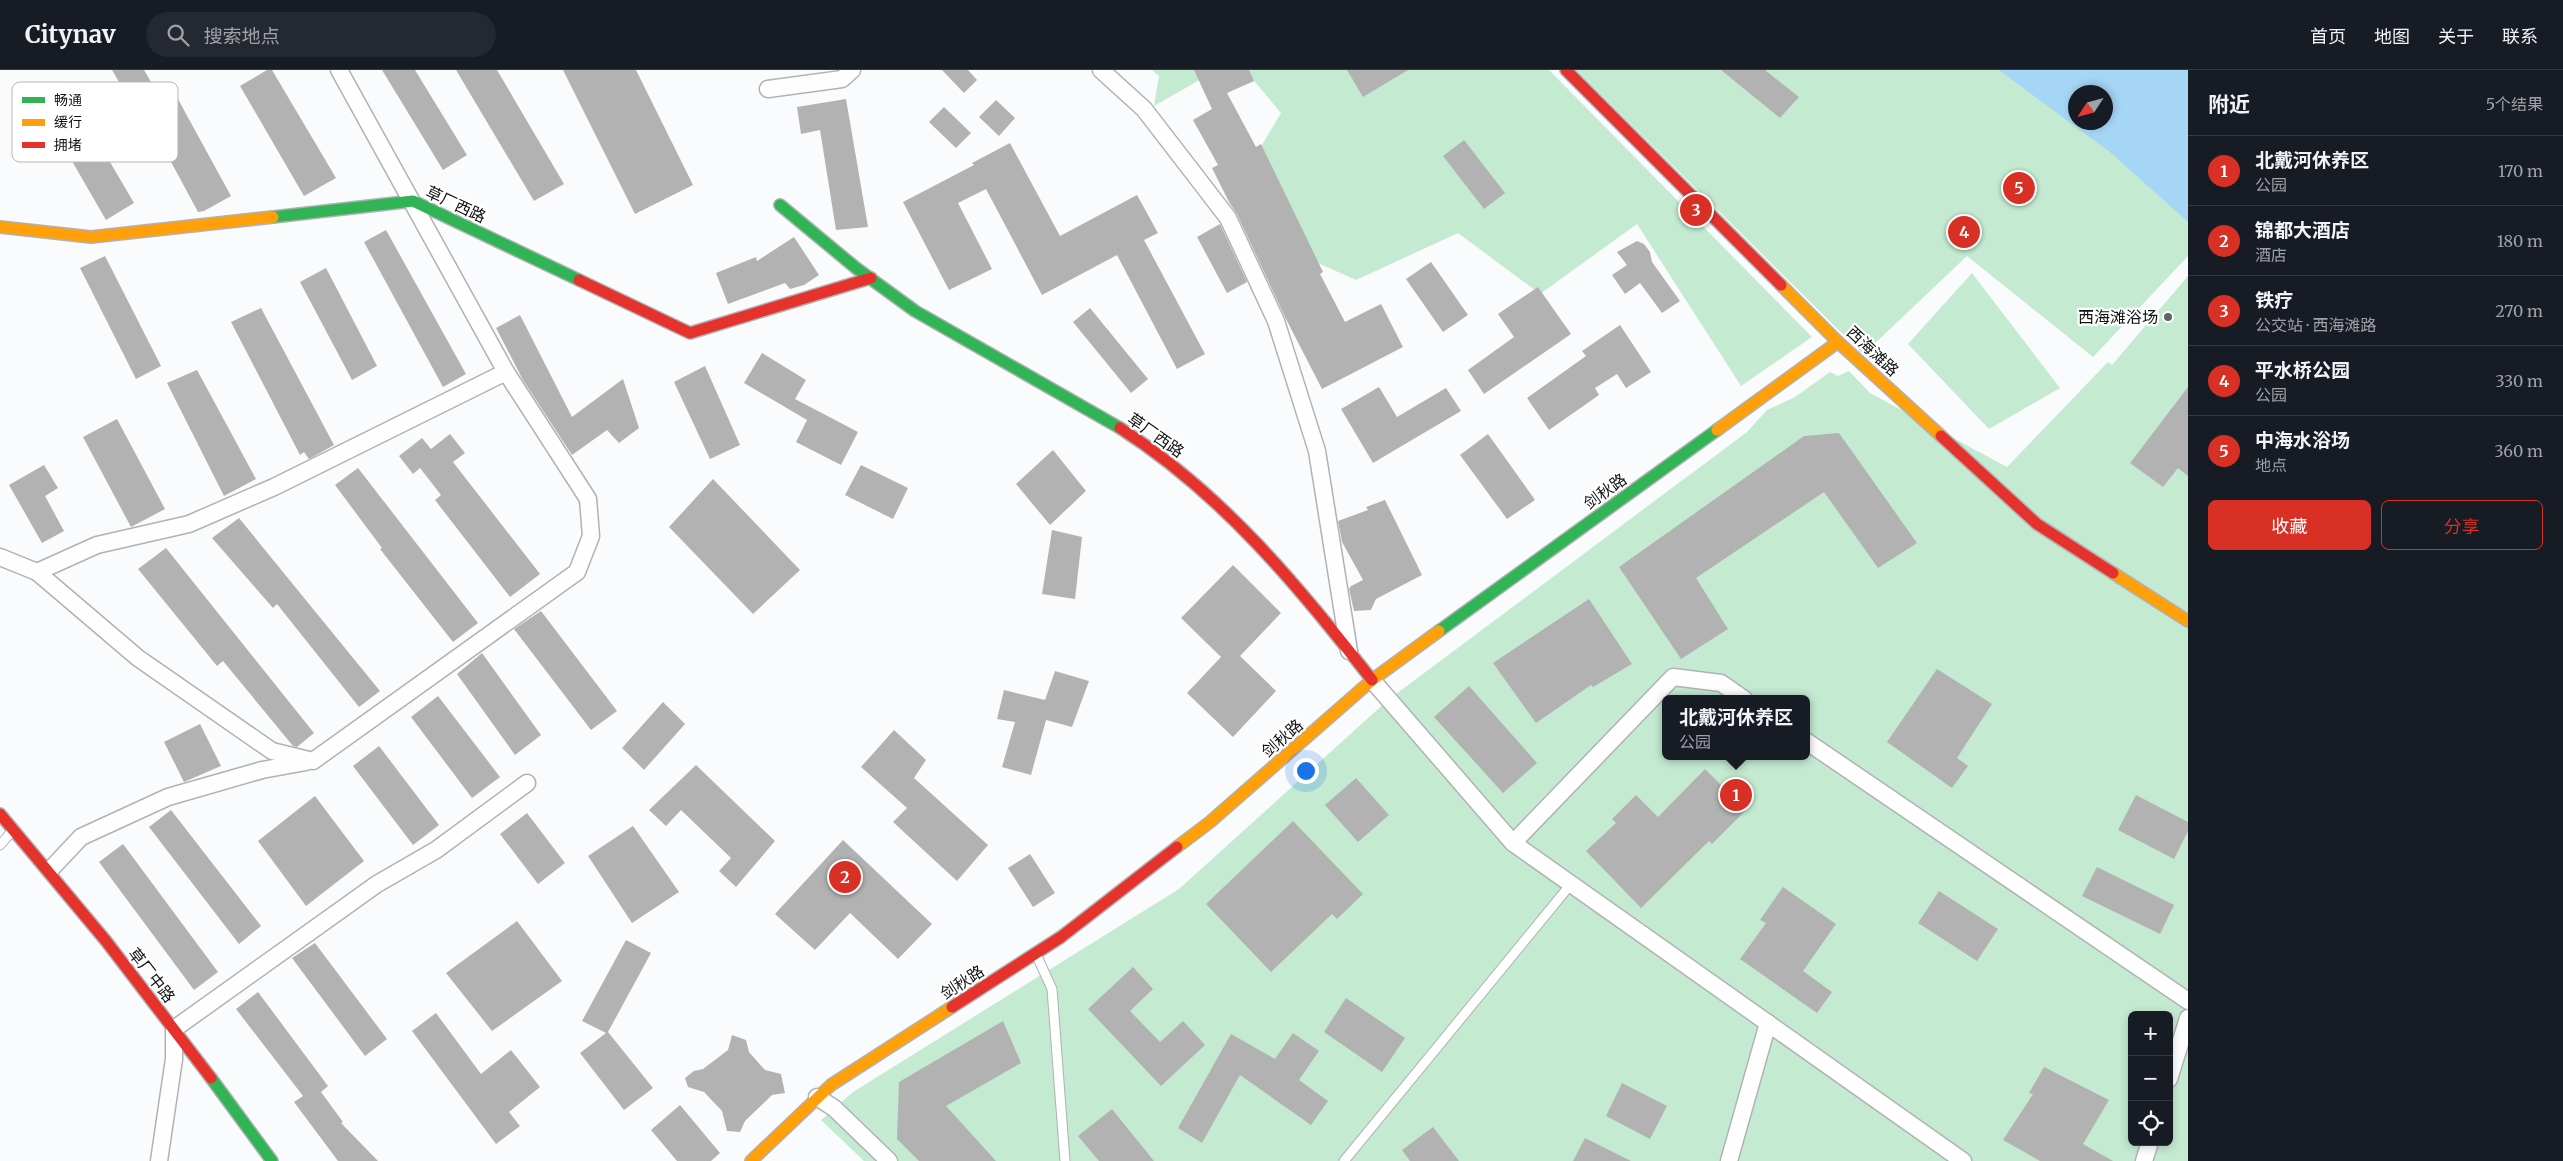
<!DOCTYPE html>
<html lang="zh">
<head>
<meta charset="utf-8">
<style>
	:root { --surface:#171b24; --page:#242831; --text:#f1f3f6; --muted:#9ea1a6; --line:#363941; --accent:#d93025 }
	body { margin:0; font-family:Merriweather,"Noto Sans SC",serif; background:var(--page); color:var(--text) }
	.controls { position:absolute; right:15px; bottom:15px; display:grid; overflow:hidden; border-radius:8px; box-shadow:0 2px 8px #0003 }
	.controls button { width:45px; height:45px; display:grid; place-items:center; padding:0; border:0; border-bottom:1px solid var(--line); background:var(--surface); color:var(--text); font:25px sans-serif }
	.compass { position:absolute; left:2068px; top:15px; width:45px; height:45px; border-radius:50%; background:var(--surface); box-shadow:0 2px 8px #0003; rotate:234deg }
	.you { position:absolute; left:1305px; top:700px; width:18px; height:18px; margin:-12px; border:4px solid #fff; border-radius:50%; background:#1a73e8; box-shadow:0 0 0 8px #1a73e833 }
	.badge { display:grid; place-items:center; width:32px; height:32px; border-radius:50%; background:var(--accent); color:#fff; font-size:16px; font-weight:700 }
	.pin { position:absolute; translate:-50% -50%; border:2px solid #fff; box-shadow:0 1px 5px #0006 }
	.popup { position:absolute; left:1662px; top:625px; width:148px; height:65px; box-sizing:border-box; display:grid; place-content:center; border-radius:8px; background:var(--surface); filter:drop-shadow(0 1px 4px #0005); font-size:16px; white-space:nowrap; color:var(--muted) }
	.popup b { font-size:19px; color:var(--text) }
	.popup::after { content:''; position:absolute; left:50%; top:100%; margin-left:-10px; border:10px solid transparent; border-top-color:var(--surface) }
	.list { margin:0; padding:0; list-style:none }
	h2 { display:flex; justify-content:space-between; align-items:center; height:65px; margin:0; padding:0 20px; font-size:21px }
	h2 small { font-size:16px; font-weight:400; color:var(--muted) }
	.list li { display:grid; grid-template-columns:32px 1fr auto; gap:15px; align-items:center; box-sizing:border-box; height:70px; padding:0 20px; border-top:1px solid var(--line) }
	.list b { display:block; font-size:19px; white-space:nowrap }
	.list p { margin:0; font-size:16px; white-space:nowrap; color:var(--muted) }
	.list em { font-size:16px; font-style:normal; color:var(--muted) }
	.actions { display:flex; gap:10px; padding:15px 20px }
	.actions a { flex:1; padding:11px 0; border:1px solid var(--accent); border-radius:8px; text-align:center; font-size:18px; color:var(--accent) }
	.actions .main { background:var(--accent); color:#fff }
	.icon { flex:none; width:28px; height:28px; fill:none; stroke:currentColor; stroke-width:2; stroke-linecap:round; stroke-linejoin:round }
	.map { position:relative; flex:none; width:2188px; height:1091px; overflow:hidden }
	header { display:flex; align-items:center; gap:30px; box-sizing:border-box; height:70px; padding:0 25px; background:var(--surface); border-bottom:1px solid var(--line) }
	header strong { font-size:24px }
	nav { display:flex; gap:28px; margin-inline-start:auto; font-size:18px }
	.search { width:350px; height:45px; background:var(--page); display:flex; align-items:center; gap:12px; box-sizing:border-box; padding:0 18px; border-radius:28px; color:var(--muted); font-size:19px }
	main { display:flex }
	aside { flex:1; background:var(--surface) }
	.map>svg:first-child { display:block }
	.green { fill:#c4ead2; fill-rule:evenodd }
	.water { fill:#a6d6f6; fill-rule:evenodd }
	.building { fill:#b3b2b3 }
	.lines { fill:none; stroke-linecap:round; stroke-linejoin:round }
	.lane-casing { stroke:#b0b2b3; stroke-width:11 }
	.street-casing { stroke:#b0b2b3; stroke-width:19 }
	.fast-casing { stroke:#b0b2b3; stroke-width:14 }
	.slow-casing { stroke:#b0b2b3; stroke-width:14 }
	.jam-casing { stroke:#b0b2b3; stroke-width:14 }
	.lane { stroke:#fefeff; stroke-width:9 }
	.street { stroke:#fefeff; stroke-width:16 }
	.fast { stroke:#30b455; stroke-width:11 }
	.slow { stroke:#ff9f0a; stroke-width:11 }
	.jam { stroke:#e5322d; stroke-width:11 }
	.poi-dot { fill:#616264; stroke:#fff; stroke-width:2 }
	.labels { text-anchor:middle; stroke-width:4.5; stroke-linejoin:round; paint-order:stroke }
	.street-label { font-size:16px; fill:#0f1012; stroke:#fff }
	.poi-label { font-size:16px; fill:#0f1012; stroke:#fff; text-anchor:end }
	.key { fill:#fff; stroke:#b7b7b8; stroke-width:1 }
	.key-label { font-size:14px; fill:#0f1012 }
</style>
</head>
<body>
<header>
<strong>Citynav</strong>
<div class="search"><svg class="icon" aria-label="search" viewBox="0 0 24 24"><circle cx="10" cy="10" r="6"/><path d="M15 15l6 6"/></svg>搜索地点</div>
<nav><a>首页</a><a>地图</a><a>关于</a><a>联系</a></nav>
</header>
<main>
<div class="map">
<svg width="2188" height="1091" viewBox="0 0 2188 1091">
	<rect width="100%" height="100%" fill="#f9fbfd"/>
	<g class="green">
		<path d="M1152,0h65l-63,36 5,-30z"/>
		<path d="M1245,0h304l263,267 -71,49 -104,-162 -97,70 -82,-61 -102,47 -47,-21 -53,-104 25,-42z"/>
		<path d="M1576,0h443l57,52 112,87v47l-95,101 -126,-101 -96,91 -6,9z"/>
		<path d="M1972,203l88,115 -71,41 -81,-85z"/>
		<path d="M2188,206v885h-1324l-43,-41 32,-28 326,-203 209,-189 359,-268 20,-22 28,-13 35,-25 8,4 11,-5 21,22 137,74 101,-105 4,3zM1666,629h140v57h-140zM2132,945h37v127h-37z"/>
	</g>
	<path class="water" d="M1999,0h189v152l-77,-69zM2076,22h30v30h-30z"/>
	<g class="building">
		<path d="M112,0h32l16,27 13,-7 58,106 -27,15 -6,1 -63,-117 -6,4z"/>
		<path d="M267,0h5l64,108 -32,18 -64,-110z"/>
		<path d="M382,0h33l52,85 -24,15z"/>
		<path d="M456,0h41l67,114 -30,17z"/>
		<path d="M563,0h73l57,115 -58,29z"/>
		<path d="M942,0h26l9,10 -13,13z"/>
		<path d="M1194,0h55l5,11 -27,12 29,54 5,-3 62,128 -3,2 25,48 36,-18 22,43 -81,42 -36,-70 -49,-105 -8,-12 -17,-34 6,-3 -25,-45 19,-11z"/>
		<path d="M1347,0h61l-45,27z"/>
		<path d="M1721,0h44l34,27 -19,21z"/>
		<path d="M846,29l22,128 -32,3 -16,-100 -19,4 -4,-27z"/>
		<path d="M996,30l19,18 -16,18 -20,-19z"/>
		<path d="M944,37l27,26 -15,15 -27,-26z"/>
		<path d="M93,63l41,70 -28,17 -41,-71z"/>
		<path d="M1464,70l41,53 -21,16 -41,-53z"/>
		<path d="M1010,73l50,93 77,-41 21,38 -14,7 61,114 -28,15 -60,-114 -75,40 -56,-106 -28,14 34,66 -43,21 -46,-88 71,-37 -2,-2z"/>
		<path d="M1220,154l27,58 -20,11 -30,-56z"/>
		<path d="M386,160l80,144 -23,13 -79,-145z"/>
		<path d="M794,167l25,38 -15,10 -14,4 -5,-6 -57,21 -12,-31 40,-16 1,4z"/>
		<path d="M1637,171l7,3 6,8 2,10 28,39 -18,12 -22,-30 -15,11 -13,-19 15,-10 -10,-13z"/>
		<path d="M105,186l56,110 -25,13 -56,-111z"/>
		<path d="M1431,192l37,53 -25,17 -37,-53z"/>
		<path d="M326,198l51,98 -25,14 -52,-98z"/>
		<path d="M1538,217l33,47 -87,60 -16,-24 46,-33 -16,-23z"/>
		<path d="M261,238l73,137 -25,14 -5,-7 -4,3 -69,-133z"/>
		<path d="M1090,238l58,71 -17,14 -58,-71z"/>
		<path d="M520,245l52,102 51,-38 16,49 -20,15 -12,-13 -35,25 -49,-75 -27,-52z"/>
		<path d="M1620,255l31,47 -25,16 -9,-14 -22,14 4,7 -50,35 -22,-32 59,-42 -4,-5z"/>
		<path d="M762,283l44,27 -11,19 63,33 -17,33 -45,-23 11,-22 -63,-37z"/>
		<path d="M705,296l35,79 -30,14 -36,-77z"/>
		<path d="M197,300l59,109 -32,17 -57,-113z"/>
		<path d="M1379,317l18,30 49,-29 15,23 -88,52 -32,-54z"/>
		<path d="M2188,317v89l-10,-8 -15,19 -33,-24z"/>
		<path d="M117,349l48,90 -34,18 -48,-90z"/>
		<path d="M1839,363l78,110 -39,25 -54,-76 -128,86 32,51 -47,30 -62,-92 185,-131z"/>
		<path d="M450,364l15,19 -12,9 87,112 -30,23 -75,-97 6,-5 -21,-27 -7,6 -14,-18 23,-18 9,11z"/>
		<path d="M1488,364l47,66 -28,19 -47,-64z"/>
		<path d="M1053,380l33,41 -36,34 -34,-41z"/>
		<path d="M44,395l14,23 -13,8 19,35 -22,12 -33,-58z"/>
		<path d="M861,395l47,23 -15,31 -48,-24z"/>
		<path d="M358,398l120,155 -25,19 -73,-93 2,-1 -47,-63z"/>
		<path d="M713,409l87,91 -47,44 -84,-87z"/>
		<path d="M1385,430l37,75 -46,24 -5,11 -17,1 -5,-22 2,-3 12,-6 -21,-38 -4,-21 30,-11 -2,-3z"/>
		<path d="M239,448l141,173 -21,16 -82,-103 -4,4 -61,-70z"/>
		<path d="M1052,460l30,7 -7,62 -33,-5z"/>
		<path d="M166,478l148,185 -17,14 -4,-1 -70,-85 -6,5 -79,-97z"/>
		<path d="M1233,495l48,48 -41,43 36,35 -43,46 -46,-44 34,-36 -40,-39z"/>
		<path d="M1589,529l43,65 -39,23 -2,-2 -55,38 -43,-60z"/>
		<path d="M541,541l76,100 -26,19 -77,-101z"/>
		<path d="M482,583l59,82 -26,20 -58,-81z"/>
		<path d="M1937,599l55,35 -35,54 11,8 -16,22 -65,-46z"/>
		<path d="M1055,601l34,10 -17,46 -26,-7 -15,55 -29,-8 13,-45 -18,-3 7,-29 41,10z"/>
		<path d="M1469,616l68,77 -34,30 -69,-76z"/>
		<path d="M438,626l62,81 -28,21 -61,-81z"/>
		<path d="M663,632l22,22 -41,46 -22,-22z"/>
		<path d="M200,654l21,42 -37,16 -20,-40z"/>
		<path d="M894,660l32,30 -12,18 74,67 -31,36 -64,-59 14,-14 -46,-41z"/>
		<path d="M379,676l60,79 -26,20 -60,-79z"/>
		<path d="M696,695l79,76 -39,46 -17,-16 12,-13 -50,-48 -15,16 -17,-16z"/>
		<path d="M1705,699l41,41 -34,34 -3,-3 -68,67 -55,-57 30,-28 -4,-4 24,-24 22,22z"/>
		<path d="M1356,708l33,37 -31,27 -33,-37z"/>
		<path d="M2136,725l52,27v9l-14,28 -56,-29z"/>
		<path d="M315,726l49,65 -58,45 -48,-65z"/>
		<path d="M171,740l90,116 -22,18 -90,-117z"/>
		<path d="M527,743l38,50 -27,21 -38,-50z"/>
		<path d="M1293,751l70,73 -26,25 -5,-5 -61,58 -65,-68z"/>
		<path d="M633,756l46,66 -47,31 -44,-67z"/>
		<path d="M843,770l89,84 -34,35 -48,-46 -35,37 -40,-36z"/>
		<path d="M123,774l95,128 -24,18 -95,-128z"/>
		<path d="M1030,784l25,39 -22,14 -25,-39z"/>
		<path d="M2097,797l77,38 -14,29 -78,-38z"/>
		<path d="M1783,817l53,37 -33,47 29,21 -15,21 -77,-54 26,-36 -6,-3z"/>
		<path d="M1939,821l59,38 -21,32 -59,-38z"/>
		<path d="M517,851l45,60 -70,50 -46,-58z"/>
		<path d="M626,870l25,13 -43,79 45,56 -29,22 -44,-57 26,-20 -24,-12z"/>
		<path d="M315,873l72,96 -22,17 -73,-98z"/>
		<path d="M1133,897l20,22 -23,22 30,31 23,-21 22,24 -44,41 -73,-77z"/>
		<path d="M258,922l70,94 -7,6 22,30 -2,1 37,38h-40l-44,-59 9,-6 -67,-87z"/>
		<path d="M1346,928l59,40 -23,34 -58,-40z"/>
		<path d="M436,943l45,61 30,-24 29,37 -31,25 11,14 -24,18 -84,-113z"/>
		<path d="M1003,951l18,42 -75,43 50,55h-77l-22,-22 2,-57z"/>
		<path d="M1293,963l26,18 -20,29 29,21 -17,24 -71,-50 -38,68 -24,-15 53,-94 44,25z"/>
		<path d="M732,965l14,5 3,12 16,18 16,4 4,19 -13,2 -27,26 -5,11 -13,-1 -5,-20 -18,-19 -16,-5 -3,-9 9,-7 9,-2 25,-19z"/>
		<path d="M2044,997l65,33 -26,44 30,17h-73l-37,-21 30,-46 -4,-1z"/>
		<path d="M1622,1013l45,23 -17,33 -44,-23z"/>
		<path d="M680,1035l40,48 -9,8h-34l-26,-31z"/>
		<path d="M1112,1039l42,52h-55l-21,-25z"/>
		<path d="M1433,1057l26,34h-49l-8,-11z"/>
		<path d="M1585,1068l46,23h-58z"/>
	</g>
	<g class="lines">
		<defs>
			<g id="lane">
				<path d="M0,775l14,-16"/>
				<path d="M1036,884l16,35 13,172"/>
				<path d="M1344,1091l227,-277"/>
			</g>
			<g id="street">
				<path d="M1101,0l43,39 84,109 48,103 41,130 32,200"/>
				<path d="M768,19l74,-10 10,-9"/>
				<path d="M0,487l37,15 101,86 134,93 41,10 264,-189 14,-36 -3,-37 -82,-127 -167,-302"/>
				<path d="M37,502l60,-27 92,-21 85,-37 232,-115"/>
				<path d="M1372,610l141,163 450,318"/>
				<path d="M1806,671l382,260"/>
				<path d="M1513,773l160,-166 48,6 23,16"/>
				<path d="M50,800l31,-33 87,-40 94,-27 44,-8"/>
				<path d="M2169,1009l19,-61"/>
				<path d="M817,1027l17,11 55,53"/>
				<path d="M159,1091l15,-102v-30l203,-145 59,-34 91,-67"/>
				<path d="M1729,1091l39,-138"/>
				<path d="M2144,1091l6,-19"/>
			</g>
			<g id="fast">
				<path d="M780,135l76,63 59,43 205,117"/>
				<path d="M273,147l140,-16 166,79"/>
				<path d="M1439,561l278,-201"/>
				<path d="M211,1008l61,83"/>
			</g>
			<g id="slow">
				<path d="M0,157l91,10 182,-20"/>
				<path d="M1781,215l57,57 103,94"/>
				<path d="M1717,360l121,-88"/>
				<path d="M2113,503l75,48"/>
				<path d="M1177,777l33,-25 162,-142 67,-49"/>
				<path d="M751,1091l80,-76 121,-78"/>
			</g>
			<g id="jam">
				<path d="M1566,0l215,215"/>
				<path d="M579,210l111,53 181,-55"/>
				<path d="M1120,358c104,67 176,156 252,252"/>
				<path d="M1941,366l96,88 76,49"/>
				<path d="M0,744l106,127 105,137"/>
				<path d="M952,937l109,-70 116,-90"/>
			</g>
		</defs>
		<use href="#lane" class="lane-casing"/>
		<use href="#street" class="street-casing"/>
		<use href="#fast" class="fast-casing"/>
		<use href="#slow" class="slow-casing"/>
		<use href="#jam" class="jam-casing"/>
		<use href="#lane" class="lane"/>
		<use href="#street" class="street"/>
		<use href="#fast" class="fast"/>
		<use href="#slow" class="slow"/>
		<use href="#jam" class="jam"/>
	</g>
	<circle class="poi-dot" cx="2168" cy="247" r="5"/>
	<g class="labels">
		<g class="street-label">
			<text transform="translate(456 134) rotate(25)" y="6">草厂西路</text>
			<text transform="translate(1873 281) rotate(43)" y="6">西海滩路</text>
			<text transform="translate(1156 365) rotate(35)" y="6">草厂西路</text>
			<text transform="translate(1605 421) rotate(-36)" y="6">剑秋路</text>
			<text transform="translate(1282 668) rotate(-41)" y="6">剑秋路</text>
			<text transform="translate(152 905) rotate(52)" y="6">草厂中路</text>
			<text transform="translate(962 912) rotate(-33)" y="6">剑秋路</text>
		</g>
		<g class="poi-label">
			<text x="2158" y="253">西海滩浴场</text>
		</g>
	</g>
	<rect x="12" y="12" width="166" height="80" rx="8" class="key"/>
	<rect x="22" y="27" width="23" height="6" fill="#30b455"/>
	<rect x="22" y="49" width="23" height="7" fill="#ff9f0a"/>
	<rect x="22" y="72" width="23" height="6" fill="#e5322d"/>
	<g class="key-label">
		<text x="54" y="35">畅通</text>
		<text x="54" y="57">缓行</text>
		<text x="54" y="80">拥堵</text>
	</g>
</svg>
<div class="controls">
<button>+</button>
<button>−</button>
<button><svg class="icon" aria-label="locate" viewBox="0 0 24 24"><circle cx="12" cy="12" r="6"/><path d="M12 2v4M12 18v4M2 12h4M18 12h4"/></svg></button>
</div>
<svg class="compass" viewBox="-18 -18 36 36"><path d="M0-13l5 13h-10z" fill="#e53935"/><path d="M0 13l5-13h-10z" fill="#9ea1a6"/></svg>
<div class="you"></div>
<div class="pin badge" style="left:1736px;top:725px">1</div>
<div class="popup"><b>北戴河休养区</b>公园</div>
<div class="pin badge" style="left:845px;top:807px">2</div>
<div class="pin badge" style="left:1696px;top:140px">3</div>
<div class="pin badge" style="left:1964px;top:162px">4</div>
<div class="pin badge" style="left:2019px;top:118px">5</div>
</div>
<aside>
<h2>附近<small>5个结果</small></h2>
<ul class="list">
<li><span class="badge">1</span><div><b>北戴河休养区</b><p>公园</p></div><em>170 m</em></li>
<li><span class="badge">2</span><div><b>锦都大酒店</b><p>酒店</p></div><em>180 m</em></li>
<li><span class="badge">3</span><div><b>铁疗</b><p>公交站 · 西海滩路</p></div><em>270 m</em></li>
<li><span class="badge">4</span><div><b>平水桥公园</b><p>公园</p></div><em>330 m</em></li>
<li><span class="badge">5</span><div><b>中海水浴场</b><p>地点</p></div><em>360 m</em></li>
</ul>
<div class="actions"><a class="main">收藏</a><a>分享</a></div>
</aside>
</main>
</body>
</html>
